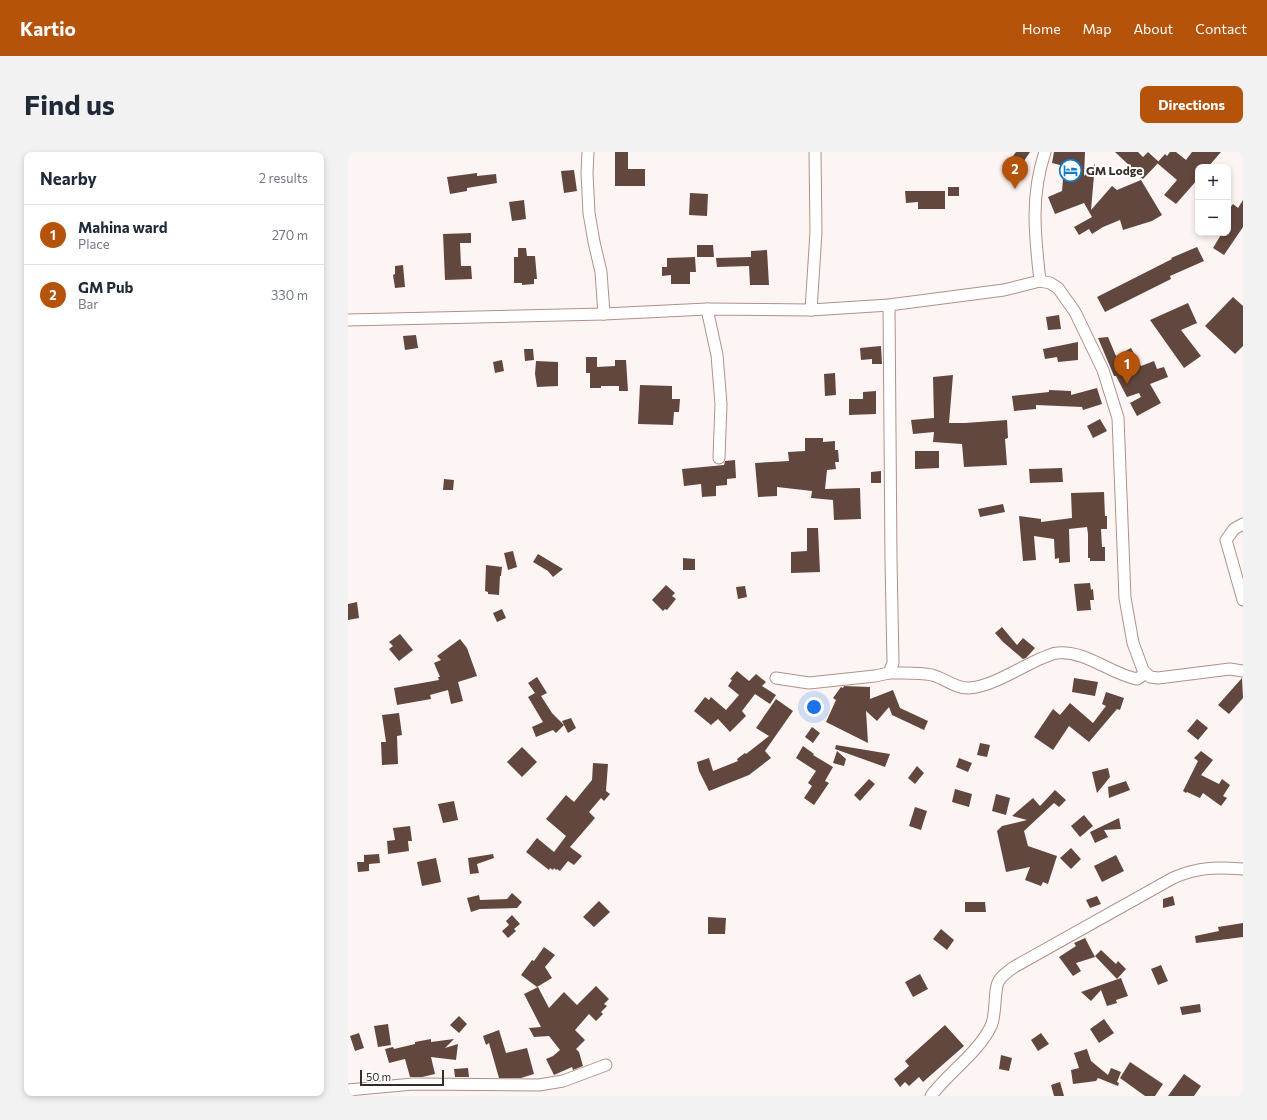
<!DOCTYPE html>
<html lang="en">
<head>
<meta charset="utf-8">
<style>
	:root { --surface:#fff; --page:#f2f2f3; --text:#1f2937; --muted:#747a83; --line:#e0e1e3; --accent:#b45309 }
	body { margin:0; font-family:Commissioner,sans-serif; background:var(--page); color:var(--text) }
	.controls { position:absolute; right:12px; top:12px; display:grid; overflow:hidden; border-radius:8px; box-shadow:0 2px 6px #0003 }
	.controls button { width:36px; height:36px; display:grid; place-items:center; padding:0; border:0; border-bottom:1px solid var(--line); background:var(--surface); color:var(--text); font:20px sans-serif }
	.scale { position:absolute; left:12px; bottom:10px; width:84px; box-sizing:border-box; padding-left:4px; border:2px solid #372b27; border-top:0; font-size:11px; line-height:14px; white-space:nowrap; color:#372b27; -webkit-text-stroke:3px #fff; paint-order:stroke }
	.you { position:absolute; left:466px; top:555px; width:14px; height:14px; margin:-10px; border:3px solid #fff; border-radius:50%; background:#1a73e8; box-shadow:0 0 0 6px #1a73e833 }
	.badge { display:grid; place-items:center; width:26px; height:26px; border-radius:50%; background:var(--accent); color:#fff; font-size:13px; font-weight:700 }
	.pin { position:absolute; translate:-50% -33px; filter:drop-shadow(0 1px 2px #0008) }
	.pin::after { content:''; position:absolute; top:21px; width:14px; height:12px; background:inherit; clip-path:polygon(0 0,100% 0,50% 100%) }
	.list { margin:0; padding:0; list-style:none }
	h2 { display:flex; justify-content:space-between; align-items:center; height:52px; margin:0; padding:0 16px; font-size:17px }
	h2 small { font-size:13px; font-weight:400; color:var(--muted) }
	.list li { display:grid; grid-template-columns:26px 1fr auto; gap:12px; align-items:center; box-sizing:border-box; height:60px; padding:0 16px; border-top:1px solid var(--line) }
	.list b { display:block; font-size:15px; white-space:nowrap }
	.list p { margin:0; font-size:13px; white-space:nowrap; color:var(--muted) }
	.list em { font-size:13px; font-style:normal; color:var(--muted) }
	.map { position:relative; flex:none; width:895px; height:944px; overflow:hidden; border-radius:8px }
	header { display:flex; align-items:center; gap:24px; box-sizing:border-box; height:56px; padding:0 20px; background:var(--accent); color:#fff }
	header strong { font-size:19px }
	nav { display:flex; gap:22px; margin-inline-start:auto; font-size:14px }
	.intro { display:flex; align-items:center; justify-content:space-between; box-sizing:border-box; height:96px; padding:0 24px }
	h1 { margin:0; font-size:28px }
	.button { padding:10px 18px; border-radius:8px; background:var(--accent); color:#fff; font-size:14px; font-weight:700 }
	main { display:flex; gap:24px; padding:0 24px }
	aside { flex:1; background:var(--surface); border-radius:8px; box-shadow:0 2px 6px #0003 }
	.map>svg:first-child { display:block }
	.building { fill:#62473e }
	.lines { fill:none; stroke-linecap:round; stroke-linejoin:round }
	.minor-casing { stroke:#b09187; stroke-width:13 }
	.minor { stroke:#fff; stroke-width:11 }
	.labels { text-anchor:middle; stroke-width:4; stroke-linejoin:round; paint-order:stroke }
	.poi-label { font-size:12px; font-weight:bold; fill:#372b27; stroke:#fff; text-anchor:start }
</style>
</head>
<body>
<header>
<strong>Kartio</strong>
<nav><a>Home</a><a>Map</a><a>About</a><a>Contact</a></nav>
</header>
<div class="intro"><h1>Find us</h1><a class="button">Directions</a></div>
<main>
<aside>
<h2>Nearby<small>2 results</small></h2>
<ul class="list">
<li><span class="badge">1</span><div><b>Mahina ward</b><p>Place</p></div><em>270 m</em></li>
<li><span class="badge">2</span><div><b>GM Pub</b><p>Bar</p></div><em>330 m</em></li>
</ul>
</aside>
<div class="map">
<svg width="895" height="944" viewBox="0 0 895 944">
	<rect width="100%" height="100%" fill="#fcf5f3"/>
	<g class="building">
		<path d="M267,0h13v17h17v17h-30z"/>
		<path d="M668,0h14l-10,15 -10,-7z"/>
		<path d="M706,0h31l-1,24 11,-12 -4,46 21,-24 5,4 24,-10 21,35 -10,6 -29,9 -3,-10 -17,7 -11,7 -3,-5 -10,6 -5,-8 18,-10 -8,-14 -29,11 -7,-17 14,-6 2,-25 -12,-3z"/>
		<path d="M767,0h23l5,5 5,-5 11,10 -16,17 -13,-11 1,-1z"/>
		<path d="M822,0h6l10,8 6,-8h29l-13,15h-10v12l-22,25 -12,-9 13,-15 -20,-17 8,-9 2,2z"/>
		<path d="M226,18l3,21 -13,2 -3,-22z"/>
		<path d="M129,21v3l19,-2 1,9 -30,5v3l-17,3 -3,-17z"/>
		<rect x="600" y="35" width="11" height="9"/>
		<path d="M557,39h40v18h-27v-7l-12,1z"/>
		<path d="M342,41l18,1 -1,22 -18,-1z"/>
		<path d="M176,48l2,19 -14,2 -3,-19z"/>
		<path d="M895,48v27l-19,28 -11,-7 9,-15h6v-23l5,-6 5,4z"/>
		<path d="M123,81v10h-11l1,23h10l1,13 -27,1 -2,-46z"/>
		<path d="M349,93h16l1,12h-17z"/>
		<path d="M849,95l7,14 -34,15 1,3 -66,33 -8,-15 75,-38 -1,-1z"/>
		<path d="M170,96h8l1,8h8l2,23h-3v5l-12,1v-2h-8v-26h4z"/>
		<path d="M419,98l2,35h-19l-1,-19 -32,1 -1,-9 35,-1v-6z"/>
		<path d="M347,105l1,15h-6v12h-19v-9l-9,1v-9h5v-9z"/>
		<path d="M55,113l2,22 -10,1 -2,-13 2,-1v-8z"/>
		<path d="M885,145l10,9v40l-8,8 -30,-28z"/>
		<path d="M840,151l9,20 -16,7 20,26 -17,12 -34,-48z"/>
		<path d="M711,163l2,14 -13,1 -2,-13z"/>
		<path d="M68,183l2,13 -13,2 -2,-14z"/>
		<path d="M760,185l8,19 15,-8 10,18 13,-5 3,8 7,-2 4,10 -18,7 11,19 -24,13 -7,-13 11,-6 -2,-4 -12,4 -11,-21h-2l-16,-38z"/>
		<path d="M730,190v18l-20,2 -1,-5 -12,2 -2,-10z"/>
		<path d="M533,194l1,18h-10v-5l-11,1 -1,-12z"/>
		<path d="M176,197h9l1,11 -9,1z"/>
		<path d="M238,205h11v10l18,-1v-6h11l2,31h-9v-5h-18v2h-11v-15h-4z"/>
		<path d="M154,208l2,11 -9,2 -2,-11z"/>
		<path d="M188,209l22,1v24l-21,1 -2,-13z"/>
		<path d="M487,221l1,22 -11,1 -1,-22z"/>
		<path d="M605,223l-4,48h16l42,-3 1,18 -3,1 2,26 -43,2 -2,-23 -29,-2 1,-10 -21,2 -2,-14 23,-2 -1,-41z"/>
		<path d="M292,233l32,1v13h8l-1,13h-5l-1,13 -35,-1z"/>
		<path d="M749,236l5,16 -19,6 -1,-3 -46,-2v4l-22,2 -2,-15 37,-4v-2l22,1v4z"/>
		<path d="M528,239v23l-27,1v-16h14v-7z"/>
		<path d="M752,267l7,12 -14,7 -6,-12z"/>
		<path d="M457,286h18v4l12,-1v9h3l1,12h-4l1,7 -9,1 -2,19 35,-1 1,31 -27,1 -1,-20 -22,-2 1,-7 -35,-4v9l-19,1 -3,-34 34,-2 -1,-9 17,-1z"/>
		<path d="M567,299h24v17l-24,1z"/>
		<path d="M387,308l1,18 -9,1v6l-11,1v10l-14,1 -1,-13 -17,2 -2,-17 42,-4 1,-4z"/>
		<path d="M714,316l1,14 -33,1 -1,-14z"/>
		<path d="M533,319v12h-10v-11z"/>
		<path d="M96,327l10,1 -1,10h-10z"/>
		<path d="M756,340l1,24h2v13h-6l1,18h3v14h-15v-3h-2v-24l-1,-7 -18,2 1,33 -11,1v-5l-4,1 -1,-20 -20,-3 2,24 -13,1 -4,-45 22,3v3l31,-4 -1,-25z"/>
		<path d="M655,352l2,8 -25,5 -2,-8z"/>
		<path d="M459,376h11l2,44 -29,1v-21l16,-1z"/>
		<path d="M165,399l4,16 -9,3 -4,-17z"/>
		<path d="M190,402l25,15 -10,8 -5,-6 -15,-9z"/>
		<path d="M335,406l12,1v11h-12z"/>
		<path d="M138,413l16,2 -1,9h-1l-1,19 -11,-1v-2l-3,-1z"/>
		<path d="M742,431l1,7 2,-1 1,11h-4l1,10 -14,1 -3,-27z"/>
		<path d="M318,433l9,8 -3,3 4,3 -9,11 -2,-1 -2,2 -11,-11z"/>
		<path d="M397,434l2,11 -9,2 -2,-12z"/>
		<path d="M9,450l2,16 -11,2v-16z"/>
		<path d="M154,457l4,9 -9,4 -4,-9z"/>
		<path d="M654,475l15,18 6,-7 12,10 -9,10 -3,1 -20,-17 -8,-9z"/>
		<path d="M52,482l13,16 -14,11 -10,-12 4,-3 -4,-4z"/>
		<path d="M112,487l7,9 10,28 -19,6 5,19 -12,3 -3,-14 -18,5 1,4 -34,6 -3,-17 45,-8 -1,-3h2l-6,-14 7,-3 -4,-4z"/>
		<path d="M389,519l12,10 7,-7 10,8 -4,4 14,9 -6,9 -15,-10 -13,17 4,5 -16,16 -12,-13 -7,6 -17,-14 11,-14 4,3 2,-3 15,13 13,-15 -11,-9 4,-6 -2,-1z"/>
		<path d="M189,525l10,16 -6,3 11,17 12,12 -8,8 -3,-3 -17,7 -4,-10 11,-5 -15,-25 7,-4 -7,-10z"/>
		<path d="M726,526l24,4 -3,14 -23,-4z"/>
		<path d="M894,526l1,20 -14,16 -11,-9z"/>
		<path d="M496,534l26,1v12l23,-9 7,18 28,13 -4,9 -32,-15 -3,-8 -12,14 -11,-10 2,32 -42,-21 10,-22 -3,-2 8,-11 2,1z"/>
		<path d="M758,540l18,6 -4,12 -3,-1 -28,33 -20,-16 -16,24 -19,-13 19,-28 7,6 10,-12 23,20 13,-17 -4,-2z"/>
		<path d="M428,547l17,12 -28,40 6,7 -22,17 -40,16 -10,-20 -2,-9 12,-4 4,13 25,-10 -1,-2 8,-6 1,1 23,-18 -13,-8z"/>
		<path d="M51,561l3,22 -5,1 1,28 -16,1 -1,-23h5l-4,-27z"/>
		<path d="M223,566l5,10 -8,5 -6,-12z"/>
		<path d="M849,567l11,9 -10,12 -11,-9z"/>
		<path d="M464,575l8,6 -7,10 -8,-6z"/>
		<path d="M632,591l10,2 -3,12 -10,-2z"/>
		<path d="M488,593l54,9 -5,13 -50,-18z"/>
		<path d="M455,594l11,8 -1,1 20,12 -8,14 4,2 -15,22 -10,-7 8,-12 -4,-3 8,-12 -20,-13z"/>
		<path d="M174,595l15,15 -15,15 -15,-15z"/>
		<path d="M489,599l9,8 -2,7 -11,-3z"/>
		<path d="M853,599l12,9 -12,15 18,9 3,-5 8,6 -7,11 4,2 -6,8 -18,-13 -3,5 -13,-6 -1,1 -3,-2 15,-30 -4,-3z"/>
		<path d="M611,606l13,5 -4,9 -12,-5z"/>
		<path d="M245,611l15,1 -2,27 4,3 -6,7 -3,-3 -12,14 6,6 -25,29 12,9 -8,9 -6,-4 -8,10 -3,-2 -1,1 -2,-2 -1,2 -3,-2 -1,2 -23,-18 11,-14 17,14 12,-16 -20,-17 20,-24 8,7 18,-22z"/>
		<path d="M569,614l7,7 -9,11 -7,-6z"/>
		<path d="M760,616l2,9 -13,16 -5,-21z"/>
		<path d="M521,627l6,5 -15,17 -6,-6z"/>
		<path d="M778,629l4,9 -21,8 -1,-11z"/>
		<path d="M607,637l17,5 -3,13 -17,-5z"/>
		<path d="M707,638l11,10 -7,7 -5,-4 -30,28 4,15 29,10 -9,28 -5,-2 -2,4 -16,-6 5,-13 -24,5 -9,-41 5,-5 25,-6 -15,-4 21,-18 7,8z"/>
		<path d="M648,642l14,4 -4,17 -14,-4z"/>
		<path d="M106,649l4,19 -15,3 -5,-19z"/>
		<path d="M567,655l12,4 -6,19 -12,-4z"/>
		<path d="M736,663l9,11 -13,11 -9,-11z"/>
		<path d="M771,666l2,11 -17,1 4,7 -13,6 -5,-11z"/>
		<path d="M62,674l2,15h-4l1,10 -21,3 -1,-13 8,-1 -2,-12z"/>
		<path d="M723,696l10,11 -10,10 -11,-11z"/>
		<path d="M31,702l1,9 -11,1v7l-11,1 -1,-10h7v-7z"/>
		<path d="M145,702l1,4 -17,6 2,9 -9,1 -2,-16z"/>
		<path d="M768,703l8,16 -22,11 -8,-16z"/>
		<path d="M88,706l5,24 -19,4 -5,-24z"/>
		<path d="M164,741l10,9 -5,6 -37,1 -9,3 -4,-14 12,-3 1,5 27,-1z"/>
		<path d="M749,744l4,8 -11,4 -4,-8z"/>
		<path d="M825,744l2,9 -12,3v-9z"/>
		<path d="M251,749l11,11 -16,15 -11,-10z"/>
		<path d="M617,750h20l1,10h-21z"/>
		<path d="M164,763l8,9 -6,5 2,2 -8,7 -6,-7 7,-6 -3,-4z"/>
		<path d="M360,765l18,1 -1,16h-17z"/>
		<path d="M895,771v14l-47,6 -1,-7 24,-5 -1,-4z"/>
		<path d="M593,777l13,11 -7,10 -14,-11z"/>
		<path d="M737,786l10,19 -19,6 5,8 -8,5 -14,-19 17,-11 -2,-3z"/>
		<path d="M196,795l11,8 -10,12 7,11 -15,9 -16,-12 11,-15 2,1z"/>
		<path d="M753,798l15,14 2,-3 8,8 -9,10 -22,-23z"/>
		<path d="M813,813l7,16 -10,4 -7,-16z"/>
		<path d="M572,822l8,15 -15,8 -8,-15z"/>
		<path d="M773,826l7,18 -12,4 1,3 -10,3 -6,-16 -10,11 -10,-9z"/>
		<path d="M248,834l13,13 -5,5 3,2 -6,6 2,2 -7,7 -7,-7 -14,16 10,10 -9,9 3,3 4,14 -10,4 -1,-3 -18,8 -8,-16 7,-3 7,-6 -11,-14 -15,1 -5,-9 12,-1 -17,-33 14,-7 11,21 15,-16 13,13z"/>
		<path d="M852,852l1,8 -19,3 -2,-8z"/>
		<path d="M111,864l8,8 -8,9 -9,-8z"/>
		<path d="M756,867l10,14 -15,10 -9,-14z"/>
		<path d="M40,872l3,21 -13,2 -4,-21z"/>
		<path d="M597,873l19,21 -41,36 -4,-5 -10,9 -4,-4 -5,5 -6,-8 15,-13 -4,-5z"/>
		<path d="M151,878l7,23 21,-5 7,26 -13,4h-22l-10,-35 -3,2 -3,-9z"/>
		<path d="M11,881l5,15 -9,3 -5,-15z"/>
		<path d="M693,881l8,11 -11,7 -7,-11z"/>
		<path d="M83,887v3l23,-3 -9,9 13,-4 -2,16 -25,-3 4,17 -13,3h-12l-5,-18 -16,4 -4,-14 8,-2 1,2 21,-5v-2z"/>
		<path d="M739,897l4,12 17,14 3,-7 10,4 -4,10 2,1 -1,3 -20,-8 -2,3 -23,3 -2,-14 8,-2 -5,-15z"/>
		<path d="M653,903l11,3 -3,13 -10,-2z"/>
		<path d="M782,910l33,22 -8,12h-10l-25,-18z"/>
		<path d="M120,916l1,9h-14l-1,-8z"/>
		<path d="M836,922l17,12 -7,10h-26z"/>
		<path d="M712,930l4,14h-10l-3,-11z"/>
	</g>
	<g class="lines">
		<defs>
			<g id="minor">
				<path d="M240,0l-1,21 2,40 5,29 7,30 3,42"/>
				<path d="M692,129c-5,-45 -10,-84 5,-129"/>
				<path d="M359,157l10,46 4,49 -2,54"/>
				<path d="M463,158l5,-78 -1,-80"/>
				<path d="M0,168l256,-6 103,-5 104,1 78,-5 115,-15 36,-9 10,2 8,5 17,24 28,58 15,48 7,180 8,45 10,27 7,7 8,1 72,-9 13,2"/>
				<path d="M895,372l-9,5 -8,11 17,60"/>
				<path d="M541,521c14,0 29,-1 43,2 12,3 24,14 37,13 22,-1 52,-21 73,-30 5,-1 10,-5 15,-5 29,-3 53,21 80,26l9,-6"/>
				<path d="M428,526l33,5 66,-7 14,-3 4,-10 -2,-104 -2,-254"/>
				<path d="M0,938l65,-6 126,1 24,-4 43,-16"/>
				<path d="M583,944c17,-23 48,-44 60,-70 6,-12 2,-39 9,-47 4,-5 10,-9 14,-12l159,-89c25,-11 43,-11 70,-9"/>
			</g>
		</defs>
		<use href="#minor" class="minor-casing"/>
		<use href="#minor" class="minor"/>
	</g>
	<defs>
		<symbol id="hotel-ring" viewBox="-11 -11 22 22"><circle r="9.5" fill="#fff" stroke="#117bc6" stroke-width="1.5"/><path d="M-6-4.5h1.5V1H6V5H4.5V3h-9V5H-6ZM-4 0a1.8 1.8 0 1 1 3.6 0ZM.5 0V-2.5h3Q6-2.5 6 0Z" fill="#117bc6"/></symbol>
	</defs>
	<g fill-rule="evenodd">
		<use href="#hotel-ring" x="710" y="6" width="25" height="25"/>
	</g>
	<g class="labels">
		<g class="poi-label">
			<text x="738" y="23">GM Lodge</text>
		</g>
	</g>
</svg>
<div class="controls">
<button>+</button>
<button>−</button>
</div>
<div class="scale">50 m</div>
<div class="you"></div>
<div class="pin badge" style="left:779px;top:232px">1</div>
<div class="pin badge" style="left:667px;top:37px">2</div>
</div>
</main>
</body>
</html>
